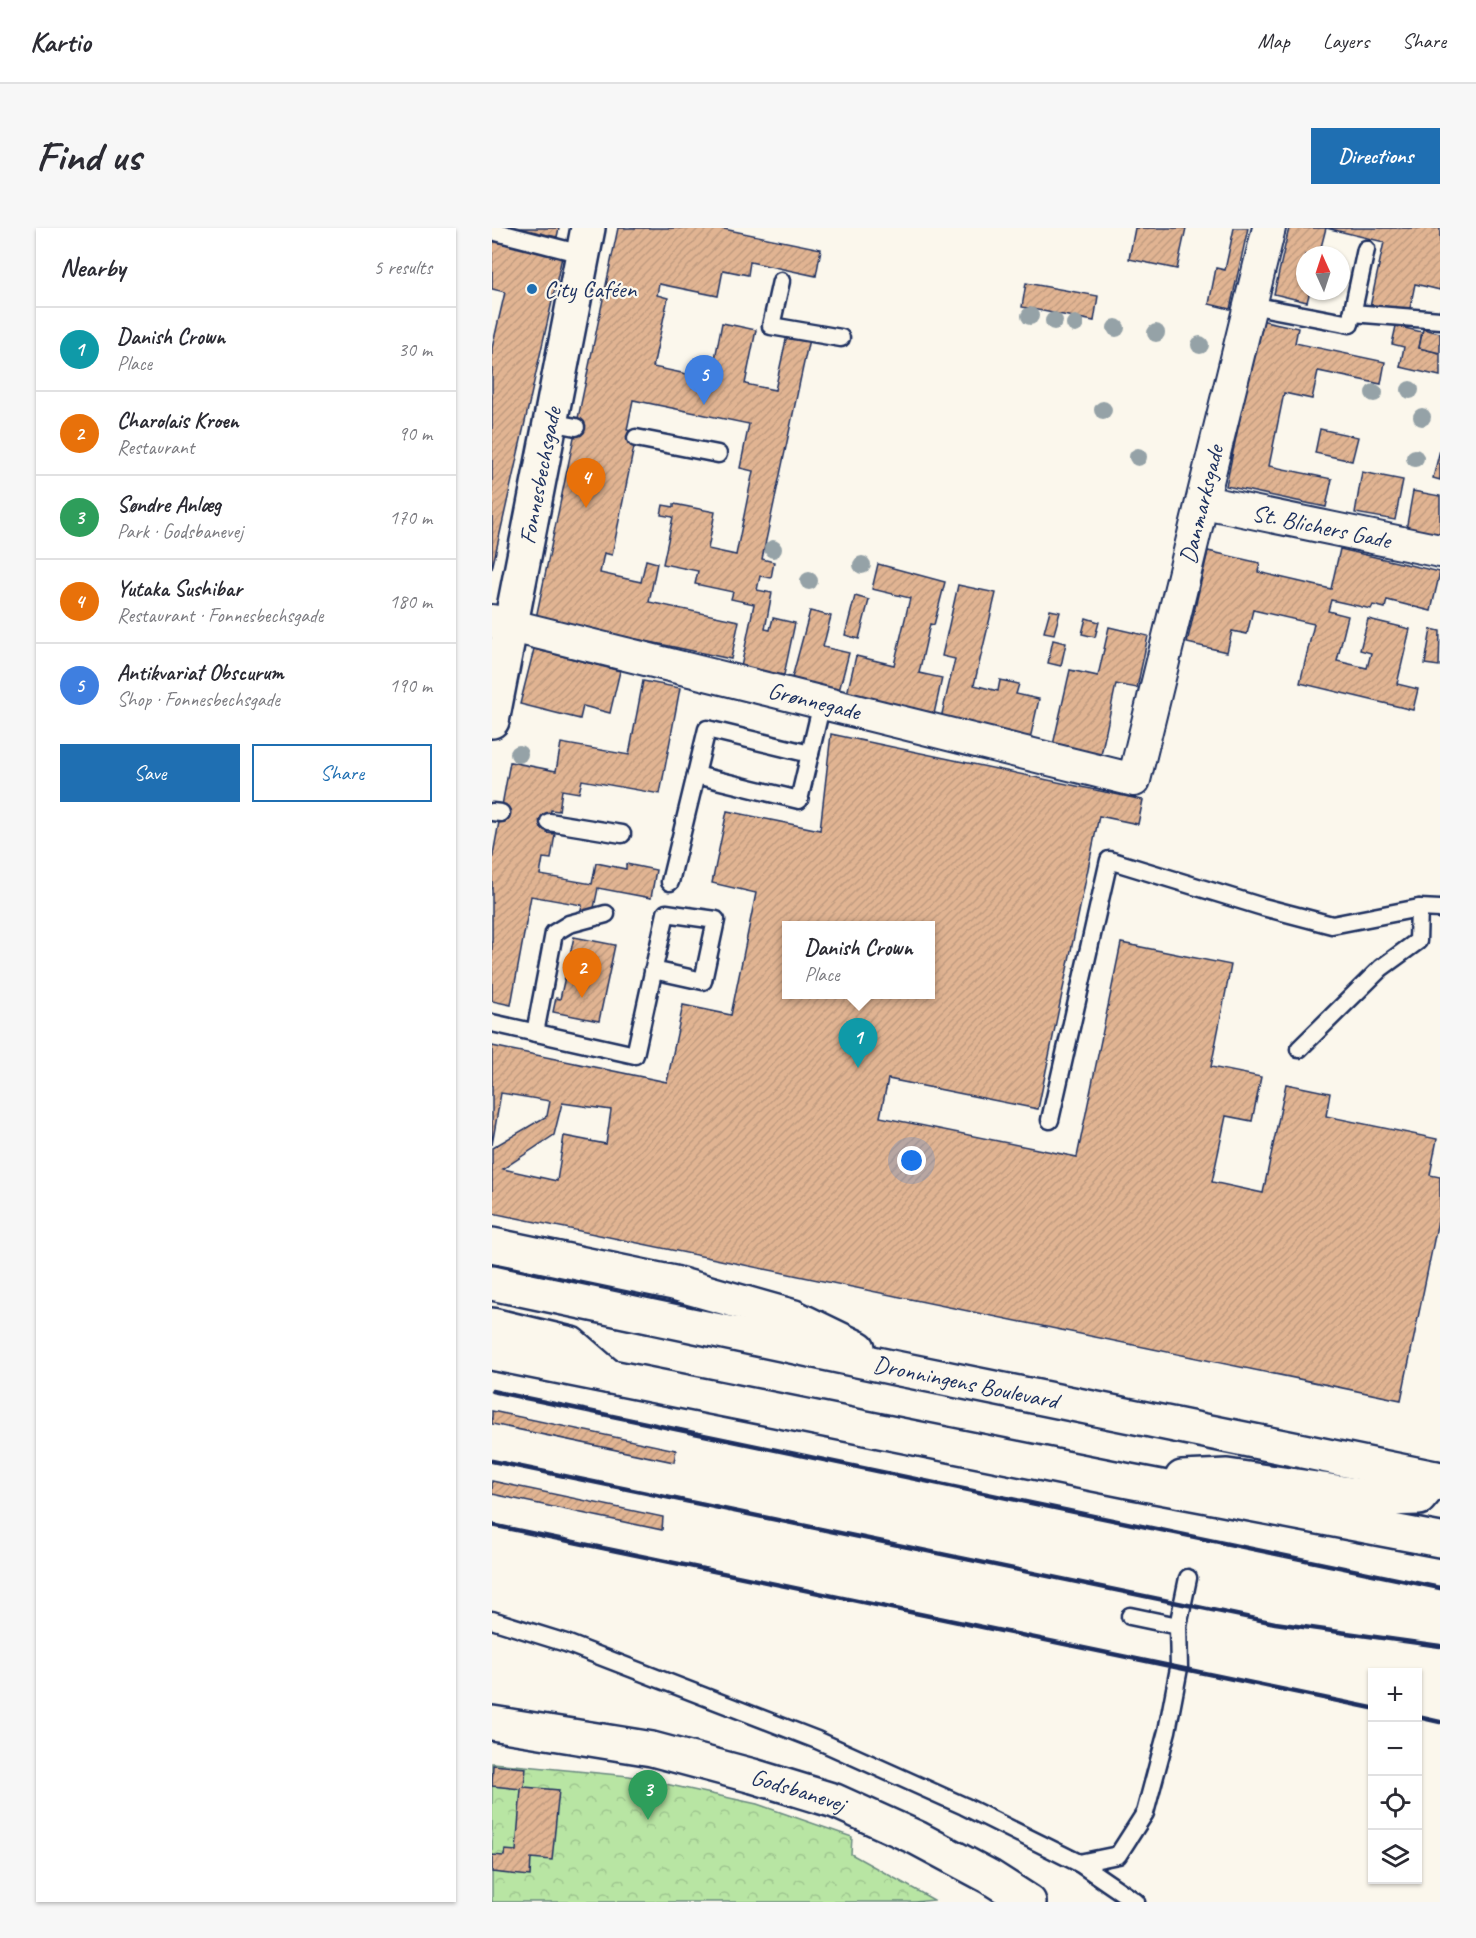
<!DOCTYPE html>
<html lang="en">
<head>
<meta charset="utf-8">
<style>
	:root { --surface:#fff; --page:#f7f7f7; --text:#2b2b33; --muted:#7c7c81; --line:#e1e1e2; --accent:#1f6fb2 }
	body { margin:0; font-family:Caveat,sans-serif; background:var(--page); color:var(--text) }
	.controls { position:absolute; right:18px; bottom:18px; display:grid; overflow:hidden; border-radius:0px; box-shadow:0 2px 4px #0004 }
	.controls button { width:54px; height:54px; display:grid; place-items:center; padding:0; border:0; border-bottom:2px solid var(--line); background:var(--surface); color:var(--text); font:30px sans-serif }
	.compass { position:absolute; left:804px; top:18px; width:54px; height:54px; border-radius:50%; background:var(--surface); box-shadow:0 2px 4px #0004; rotate:357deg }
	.you { position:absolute; left:420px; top:933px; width:21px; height:21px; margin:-15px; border:4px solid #fff; border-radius:50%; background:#1a73e8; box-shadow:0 0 0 9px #1a73e833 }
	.badge { display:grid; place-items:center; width:39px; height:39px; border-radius:50%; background:var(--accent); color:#fff; font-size:20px; font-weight:700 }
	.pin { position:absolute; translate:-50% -50px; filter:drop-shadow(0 2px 3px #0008) }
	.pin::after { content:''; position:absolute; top:32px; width:21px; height:18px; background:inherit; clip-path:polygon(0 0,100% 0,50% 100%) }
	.popup { position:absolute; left:290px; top:693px; width:153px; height:78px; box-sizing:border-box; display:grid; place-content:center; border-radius:0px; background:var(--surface); filter:drop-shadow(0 2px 4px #0005); font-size:20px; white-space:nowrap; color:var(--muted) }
	.popup b { font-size:22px; color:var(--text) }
	.popup::after { content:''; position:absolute; left:50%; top:100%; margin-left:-12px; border:12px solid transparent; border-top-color:var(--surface) }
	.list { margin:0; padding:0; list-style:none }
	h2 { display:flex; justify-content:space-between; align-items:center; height:78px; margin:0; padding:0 24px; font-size:26px }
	h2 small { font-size:20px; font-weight:400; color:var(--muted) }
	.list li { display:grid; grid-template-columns:39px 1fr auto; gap:18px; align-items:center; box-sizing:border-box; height:84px; padding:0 24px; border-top:2px solid var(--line) }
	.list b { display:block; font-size:22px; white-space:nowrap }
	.list p { margin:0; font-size:20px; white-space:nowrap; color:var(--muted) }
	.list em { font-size:20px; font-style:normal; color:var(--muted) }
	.actions { display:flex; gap:12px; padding:18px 24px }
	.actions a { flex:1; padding:14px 0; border:2px solid var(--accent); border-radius:0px; text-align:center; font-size:21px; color:var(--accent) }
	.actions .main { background:var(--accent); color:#fff }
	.icon { flex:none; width:33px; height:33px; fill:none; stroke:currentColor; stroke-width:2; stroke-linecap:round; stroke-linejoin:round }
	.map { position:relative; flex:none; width:948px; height:1674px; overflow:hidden; border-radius:0px }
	header { display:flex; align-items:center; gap:36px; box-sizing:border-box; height:84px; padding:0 30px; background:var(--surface); border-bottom:2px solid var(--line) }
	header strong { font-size:28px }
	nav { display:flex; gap:33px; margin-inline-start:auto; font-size:21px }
	.intro { display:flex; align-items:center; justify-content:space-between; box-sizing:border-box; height:144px; padding:0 36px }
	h1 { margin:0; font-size:42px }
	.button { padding:15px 27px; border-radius:0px; background:var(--accent); color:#fff; font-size:21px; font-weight:700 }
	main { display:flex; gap:36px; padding:0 36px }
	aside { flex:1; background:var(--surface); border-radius:0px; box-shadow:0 2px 4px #0004 }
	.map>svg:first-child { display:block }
	.forest { fill:url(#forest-crowns); stroke:#6a8a80; stroke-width:1.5 }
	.building { fill:url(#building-hatch); stroke:#1b2f5e; stroke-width:1.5; fill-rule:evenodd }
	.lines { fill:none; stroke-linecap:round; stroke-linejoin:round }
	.service-casing { stroke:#1b2f5e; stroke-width:21 }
	.minor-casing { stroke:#1b2f5e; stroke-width:36 }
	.tertiary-casing { stroke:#1b2f5e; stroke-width:38 }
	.secondary-casing { stroke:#1b2f5e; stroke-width:38 }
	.service { stroke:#fbf7ec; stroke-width:16 }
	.minor { stroke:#fbf7ec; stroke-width:32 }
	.tertiary { stroke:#fbf7ec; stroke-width:33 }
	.secondary { stroke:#fbf7ec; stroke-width:33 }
	.rail { stroke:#1b2f5e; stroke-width:4.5 }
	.tree { fill:#95a2a7 }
	.poi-dot { fill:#1f6fb2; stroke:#fbf7ec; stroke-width:2 }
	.labels { text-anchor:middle; stroke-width:4.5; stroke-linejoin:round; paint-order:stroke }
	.poi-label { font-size:24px; fill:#1b2f5e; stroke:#fbf7ec; text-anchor:start }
	.street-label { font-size:24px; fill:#1b2f5e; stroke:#fbf7ec }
</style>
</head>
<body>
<header>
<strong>Kartio</strong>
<nav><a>Map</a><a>Layers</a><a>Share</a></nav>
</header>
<div class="intro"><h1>Find us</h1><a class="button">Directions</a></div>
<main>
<aside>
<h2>Nearby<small>5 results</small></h2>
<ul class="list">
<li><span class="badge" style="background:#0f9aa8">1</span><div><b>Danish Crown</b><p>Place</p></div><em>30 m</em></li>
<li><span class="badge" style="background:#e8710a">2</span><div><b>Charolais Kroen</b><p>Restaurant</p></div><em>90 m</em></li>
<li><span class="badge" style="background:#2e9e5b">3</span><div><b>Søndre Anlæg</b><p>Park · Godsbanevej</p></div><em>170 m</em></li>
<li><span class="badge" style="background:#e8710a">4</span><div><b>Yutaka Sushibar</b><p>Restaurant · Fonnesbechsgade</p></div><em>180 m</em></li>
<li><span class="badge" style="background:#3f7fe0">5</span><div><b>Antikvariat Obscurum</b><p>Shop · Fonnesbechsgade</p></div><em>190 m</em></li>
</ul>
<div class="actions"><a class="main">Save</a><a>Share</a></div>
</aside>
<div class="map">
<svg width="948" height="1674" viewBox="0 0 948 1674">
	<defs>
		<pattern id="forest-crowns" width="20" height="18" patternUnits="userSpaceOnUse" patternTransform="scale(1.5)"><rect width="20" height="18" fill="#b8e5a3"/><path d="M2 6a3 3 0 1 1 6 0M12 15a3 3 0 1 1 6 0" fill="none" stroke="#9ec58f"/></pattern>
		<pattern id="building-hatch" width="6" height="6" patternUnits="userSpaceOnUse" patternTransform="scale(1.5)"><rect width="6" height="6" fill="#e1b492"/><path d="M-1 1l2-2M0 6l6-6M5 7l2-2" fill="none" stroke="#c09b80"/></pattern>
	</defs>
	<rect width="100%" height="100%" fill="#fbf7ec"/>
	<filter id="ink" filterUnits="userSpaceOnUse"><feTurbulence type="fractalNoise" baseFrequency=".0167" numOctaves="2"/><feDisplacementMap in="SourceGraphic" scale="12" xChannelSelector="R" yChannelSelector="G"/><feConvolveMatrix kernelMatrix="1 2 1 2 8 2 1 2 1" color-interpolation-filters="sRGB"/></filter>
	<g filter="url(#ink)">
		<path class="forest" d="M0,1535l137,13 128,28 95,33 -1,17 83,46 -20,2h-422z"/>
		<g class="building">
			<path d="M24,0h43l-2,9z"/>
			<path d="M126,0h101l102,21 -5,27 -66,-14 -2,13 -25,-5 -5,26 -59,-12 -2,11 11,3 -15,69 58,12 11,-56 15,3 19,4 -11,54 30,6 12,-55 22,4 -47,220 12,3 -3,16 -11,-2 -3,14 15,3 -7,36 5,1 3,-12 22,5 -11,52 -43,-8 13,-63 -23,-5 2,-7 -38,-8 3,-13 -35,-7 10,-47 -12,-2 2,-10 11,2v-3l41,8 -7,37 28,6 17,-84 -13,-3 9,-44 -116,-24 -6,30 10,2 -25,123 -8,-2 -4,20 41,9 5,-22 11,3 -8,39 90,19 -8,38 -195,-41z"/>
			<path d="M643,0h51l-9,41 -48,-10z"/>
			<path d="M742,0h14l-18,81 -21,-5 7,-36 9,2z"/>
			<path d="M797,0h151v62l-25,-6 -6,29 -39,-6 14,-65 -58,-14 -7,27h-14v36h5l-3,11 -33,-8z"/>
			<path d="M0,13l70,16 -70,312v-221l13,-56 -13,-3z"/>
			<path d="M534,55l72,13 -4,25 -72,-14z"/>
			<path d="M768,92l38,8 -3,15 90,19 -4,22 -63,-13 -6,28 -28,-6 -15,73 63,13 -6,28 -100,-21z"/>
			<path d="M904,98l26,6 -3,16 21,5v23l-40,-9 4,-20 -12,-3z"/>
			<path d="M931,101l17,4v20l-21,-5z"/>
			<path d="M828,201l38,8 -6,24 -37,-8z"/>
			<path d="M948,222v30l-7,-2z"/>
			<path d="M870,244l41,8 -8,40 -40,-7z"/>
			<path d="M921,263l27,5v40l-34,-6z"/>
			<path d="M848,321l100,23 -9,39 -44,-11 -2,8 -12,-3 -2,4 -40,-9 -3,11 20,5 -11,45 30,7 4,-15 -11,-3 8,-31 42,10 -13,55 21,5 -5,21 -113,-27 14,-59 -61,-14 -6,24 -15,-3 -5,21 -40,-9 21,-92 52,12 -2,9 73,17z"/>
			<path d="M386,336l67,18 -11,43 -4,-1 -11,49 23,5 -8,36 -87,-20 9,-38 38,9 16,-67 -38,-9z"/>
			<path d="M466,357l38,8 -22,92 24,6 2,-11 19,4 -3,10 23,5 -9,40 -89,-21 14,-59 -13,-3z"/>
			<path d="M363,368l14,4 -10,39 -14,-4z"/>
			<path d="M558,382l10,2 -6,22 -10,-2z"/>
			<path d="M318,383l21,5 -8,31 26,6 -10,38 -47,-13z"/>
			<path d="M594,390l13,4 -4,15 -13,-3z"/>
			<path d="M617,399l39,9 -11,52 -21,-4 -15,71 -48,-10 17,-75 28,6z"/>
			<path d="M939,401l9,2 -1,35 -14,-2z"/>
			<path d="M561,412l13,3 -5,23 -13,-3z"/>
			<path d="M42,421l86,22 -10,42 -27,-7 -3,13 -60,-15z"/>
			<path d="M151,453l37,7 -20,106 -78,-14 -3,13 -17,-3 -3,21 -8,-1 -2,12 -2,11 8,1 -4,25 -8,-1 -3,17 52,9 4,-21 30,6v-5l30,6 -5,28 -53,-10 -5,25 -12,-2 1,-6 -51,-9 -20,109 -19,-4v-141l18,-98 46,9 5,-28 68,12z"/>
			<path d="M339,506l312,66 -5,24 -39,-8 -61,293 -150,-30 -8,38 197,40 44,-214 110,22 -20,102 50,10 -9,44 -26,-5 -14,66 51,11 23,-109 44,9 -4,23 111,23 -7,36 10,2v34l-39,189 -909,-187v-65l55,-32 3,-15 -49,-8 -9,52v-99l175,36 16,-77 48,10 25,-122 -44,-10 15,-72 93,19zM294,698h144v68h-144zM70,875l49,7 -5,34 -42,-8 -7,45 -54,-12 51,-34z"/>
			<path d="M82,709l41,8 -16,76 -46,-9 3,-14 4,1z"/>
			<path d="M0,1183l184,39 -2,12 -182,-38z"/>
			<path d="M0,1253l171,36 -1,13 -170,-36z"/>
			<path d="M1,1537l33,3 -2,19 35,3 -7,70 -21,-2 -1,18 -38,-4v-17l12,1 1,-6 11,1 5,-62 -29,-3z"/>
		</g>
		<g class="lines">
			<defs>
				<g id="service">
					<path d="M0,3l90,23"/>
					<path d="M289,53l-10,45 70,12"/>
					<path d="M759,77l99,19 16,-75"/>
					<path d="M860,85l88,7"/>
					<path d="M58,194l26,5"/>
					<path d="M144,210l82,16"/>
					<path d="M204,547l103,25 23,-97"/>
					<path d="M0,584l9,1"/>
					<path d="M57,594l73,12"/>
					<path d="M178,654l37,-153 103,25"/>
					<path d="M0,795l143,32 31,-142 50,7 -13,61 -50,-11"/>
					<path d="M43,805l19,-100 15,-9 37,-10"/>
					<path d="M807,821l82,-81 37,-27 1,-33"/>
					<path d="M558,892l59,-260 154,47 69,18 87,-17 21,1"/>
					<path d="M638,1388l48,10"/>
					<path d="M0,1392l74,23 251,97 147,66 115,57 39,-8 27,-42 22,-82 12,-63 -1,-42 10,-48"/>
					<path d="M587,1635l57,39"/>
				</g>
				<g id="minor">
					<path id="s1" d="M712,274l236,49"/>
					<path id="s2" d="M0,393l642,159 135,-552"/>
				</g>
				<g id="tertiary">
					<path id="s3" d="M0,1495l160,26 101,27 82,25 82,37 73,39 39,25"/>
				</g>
				<g id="secondary">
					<path id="s4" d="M0,493l96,-493"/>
					<path d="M0,1017l182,38 120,34 64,31"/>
					<path id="s5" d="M0,1055l408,86 540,110"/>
					<path d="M0,1097l79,19 37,32"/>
					<path d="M0,1125l637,128 311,59"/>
					<path d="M690,1250l45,-2 157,23 35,-1 17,-20"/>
				</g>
			</defs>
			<use href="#service" class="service-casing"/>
			<use href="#minor" class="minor-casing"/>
			<use href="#tertiary" class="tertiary-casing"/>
			<use href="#secondary" class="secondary-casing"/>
			<use href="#service" class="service"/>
			<use href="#minor" class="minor"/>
			<use href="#tertiary" class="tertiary"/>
			<use href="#secondary" class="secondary"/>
			<g class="rail">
				<path d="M0,1163l948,197"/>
				<path d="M0,1233l783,162 165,23"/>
				<path d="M0,1297l880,183"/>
				<path d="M926,1489l22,5"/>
			</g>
		</g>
		<g class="tree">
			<circle cx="538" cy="88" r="9"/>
			<circle cx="562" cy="93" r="9"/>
			<circle cx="583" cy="96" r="9"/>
			<circle cx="624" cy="100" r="9"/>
			<circle cx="664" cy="105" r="9"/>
			<circle cx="708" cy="117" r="9"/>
			<circle cx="918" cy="162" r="9"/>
			<circle cx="882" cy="165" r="9"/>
			<circle cx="611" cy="182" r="9"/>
			<circle cx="930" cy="189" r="9"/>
			<circle cx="646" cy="229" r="9"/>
			<circle cx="923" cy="230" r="9"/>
			<circle cx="281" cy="321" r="9"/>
			<circle cx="370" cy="337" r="9"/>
			<circle cx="317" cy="353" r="9"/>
			<circle cx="27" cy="526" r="9"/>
		</g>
	</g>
	<circle class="poi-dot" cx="40" cy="61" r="6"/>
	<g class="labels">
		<g class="poi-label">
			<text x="52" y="69">City Caféen</text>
		</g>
		<g class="street-label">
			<text dy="8" stroke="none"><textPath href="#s4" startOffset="250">Fonnesbechsgade</textPath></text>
			<text dy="8" stroke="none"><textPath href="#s2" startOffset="945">Danmarksgade</textPath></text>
			<text dy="8" stroke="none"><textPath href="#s1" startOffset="120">St. Blichers Gade</textPath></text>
			<text dy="8" stroke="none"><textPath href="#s2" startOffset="332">Grønnegade</textPath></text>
			<text dy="8" stroke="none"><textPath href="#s5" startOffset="484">Dronningens Boulevard</textPath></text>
			<text dy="8" stroke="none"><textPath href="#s3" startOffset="314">Godsbanevej</textPath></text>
		</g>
	</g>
</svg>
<div class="controls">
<button>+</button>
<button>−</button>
<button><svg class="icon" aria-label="locate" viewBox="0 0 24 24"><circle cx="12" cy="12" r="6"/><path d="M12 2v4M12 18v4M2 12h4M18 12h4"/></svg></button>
<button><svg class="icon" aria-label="layers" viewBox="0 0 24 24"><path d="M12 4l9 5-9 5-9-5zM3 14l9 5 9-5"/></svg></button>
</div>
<svg class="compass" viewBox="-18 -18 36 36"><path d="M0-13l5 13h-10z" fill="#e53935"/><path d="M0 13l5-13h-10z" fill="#7c7c81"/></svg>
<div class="you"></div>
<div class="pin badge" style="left:366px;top:840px;background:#0f9aa8">1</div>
<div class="popup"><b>Danish Crown</b>Place</div>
<div class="pin badge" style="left:90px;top:770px;background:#e8710a">2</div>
<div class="pin badge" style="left:156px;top:1592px;background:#2e9e5b">3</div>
<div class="pin badge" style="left:94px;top:280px;background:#e8710a">4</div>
<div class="pin badge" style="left:212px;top:177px;background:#3f7fe0">5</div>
</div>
</main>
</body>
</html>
